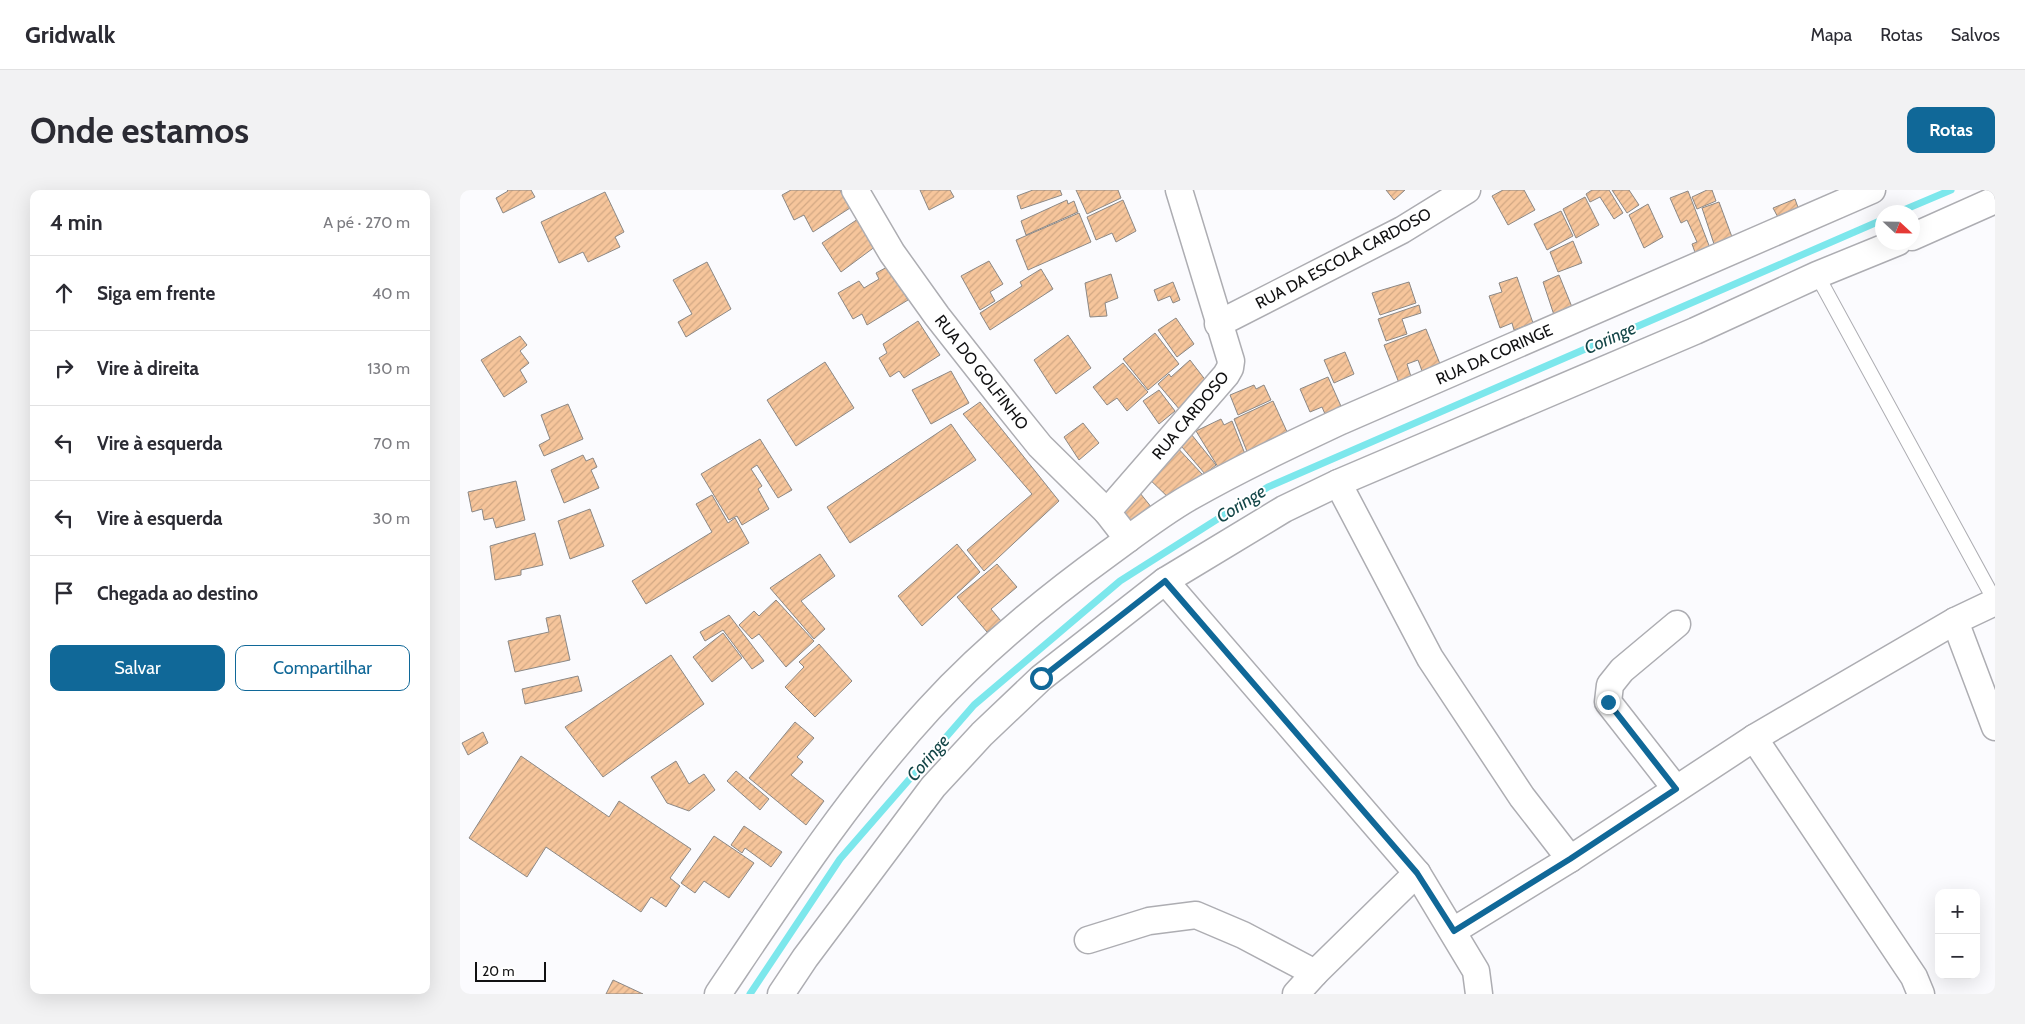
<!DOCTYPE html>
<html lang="pt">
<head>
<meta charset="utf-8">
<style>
	:root { --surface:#fff; --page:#f2f2f3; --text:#2b2b33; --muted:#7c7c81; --line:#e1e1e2; --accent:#106898 }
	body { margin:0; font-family:Cabin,sans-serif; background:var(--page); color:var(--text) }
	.controls { position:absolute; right:15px; bottom:15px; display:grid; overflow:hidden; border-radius:10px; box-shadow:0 5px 20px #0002 }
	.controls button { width:45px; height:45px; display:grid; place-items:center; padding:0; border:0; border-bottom:1px solid var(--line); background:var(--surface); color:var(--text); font:25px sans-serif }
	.compass { position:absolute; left:1415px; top:15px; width:45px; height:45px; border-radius:50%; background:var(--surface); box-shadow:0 5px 20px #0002; rotate:112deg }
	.scale { position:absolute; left:15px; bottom:12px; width:71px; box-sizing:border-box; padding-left:5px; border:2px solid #111112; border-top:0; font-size:14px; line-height:18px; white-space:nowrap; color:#111112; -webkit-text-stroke:4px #fff; paint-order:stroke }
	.stop { position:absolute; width:15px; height:15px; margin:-11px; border:4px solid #106898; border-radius:50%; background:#fff }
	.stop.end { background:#106898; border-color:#fff; box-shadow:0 1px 5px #0008 }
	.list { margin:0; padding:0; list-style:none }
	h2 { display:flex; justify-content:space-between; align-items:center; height:65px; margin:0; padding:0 20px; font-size:21px }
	h2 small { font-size:16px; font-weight:400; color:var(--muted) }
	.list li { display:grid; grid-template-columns:32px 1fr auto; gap:15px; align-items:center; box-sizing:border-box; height:75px; padding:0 20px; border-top:1px solid var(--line) }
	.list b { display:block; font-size:19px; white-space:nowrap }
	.list em { font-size:16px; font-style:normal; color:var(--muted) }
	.actions { display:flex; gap:10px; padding:15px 20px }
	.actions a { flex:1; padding:11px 0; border:1px solid var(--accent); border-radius:10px; text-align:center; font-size:18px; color:var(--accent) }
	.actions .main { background:var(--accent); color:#fff }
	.icon { flex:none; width:28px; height:28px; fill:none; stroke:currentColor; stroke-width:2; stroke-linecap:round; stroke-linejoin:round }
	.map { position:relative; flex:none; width:1535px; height:804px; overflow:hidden; border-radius:10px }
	header { display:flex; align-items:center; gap:30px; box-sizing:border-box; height:70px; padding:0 25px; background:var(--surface); border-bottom:1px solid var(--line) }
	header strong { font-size:24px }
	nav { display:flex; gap:28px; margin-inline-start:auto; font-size:18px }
	.intro { display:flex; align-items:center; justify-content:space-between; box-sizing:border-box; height:120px; padding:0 30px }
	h1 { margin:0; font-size:35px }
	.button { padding:12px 22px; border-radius:10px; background:var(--accent); color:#fff; font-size:18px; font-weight:700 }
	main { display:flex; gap:30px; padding:0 30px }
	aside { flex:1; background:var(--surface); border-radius:10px; box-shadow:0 5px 20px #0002 }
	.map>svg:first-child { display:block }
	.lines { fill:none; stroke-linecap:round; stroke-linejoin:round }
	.stream { stroke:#7ce7ec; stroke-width:7 }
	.building { fill:url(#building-hatch); stroke:#8c8885 }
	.lane-casing { stroke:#adadb2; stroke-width:16 }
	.street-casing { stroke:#adadb2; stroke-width:29 }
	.lane { stroke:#fff; stroke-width:14 }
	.street { stroke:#fff; stroke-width:26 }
	.route { stroke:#106898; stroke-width:6 }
	.labels { text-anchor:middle; stroke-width:4; stroke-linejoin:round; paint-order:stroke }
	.street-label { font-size:16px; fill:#111112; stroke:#fff }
	.water-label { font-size:18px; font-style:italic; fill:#144648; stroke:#fff }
</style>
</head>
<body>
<header>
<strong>Gridwalk</strong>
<nav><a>Mapa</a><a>Rotas</a><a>Salvos</a></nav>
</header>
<div class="intro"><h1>Onde estamos</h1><a class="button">Rotas</a></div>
<main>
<aside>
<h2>4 min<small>A pé · 270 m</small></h2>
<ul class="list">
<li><svg class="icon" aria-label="ahead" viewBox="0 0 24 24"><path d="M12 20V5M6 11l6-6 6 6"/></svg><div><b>Siga em frente</b></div><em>40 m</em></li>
<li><svg class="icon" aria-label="right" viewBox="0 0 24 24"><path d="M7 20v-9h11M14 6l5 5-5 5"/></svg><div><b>Vire à direita</b></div><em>130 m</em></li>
<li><svg class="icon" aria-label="left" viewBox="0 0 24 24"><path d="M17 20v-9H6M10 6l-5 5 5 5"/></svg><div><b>Vire à esquerda</b></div><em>70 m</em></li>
<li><svg class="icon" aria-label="left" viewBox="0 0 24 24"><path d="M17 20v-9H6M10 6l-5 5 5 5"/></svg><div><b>Vire à esquerda</b></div><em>30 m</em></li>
<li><svg class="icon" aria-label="arrive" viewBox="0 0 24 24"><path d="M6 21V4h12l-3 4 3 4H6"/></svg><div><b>Chegada ao destino</b></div></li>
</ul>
<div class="actions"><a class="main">Salvar</a><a>Compartilhar</a></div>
</aside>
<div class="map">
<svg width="1535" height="804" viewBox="0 0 1535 804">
	<defs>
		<pattern id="building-hatch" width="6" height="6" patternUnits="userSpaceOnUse" patternTransform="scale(1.25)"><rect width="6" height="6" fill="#f6c59b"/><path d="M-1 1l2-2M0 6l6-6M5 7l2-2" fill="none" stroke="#d2a884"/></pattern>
	</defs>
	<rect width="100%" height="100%" fill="#fbfbfe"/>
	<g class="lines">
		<g class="stream">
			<path d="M1439,22l52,-22"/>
			<path d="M290,804l90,-135 134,-154 146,-124 148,-94 614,-267"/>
		</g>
	</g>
	<g class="building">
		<path d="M47,0h24l4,7 -32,16 -7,-15 12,-7z"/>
		<path d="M331,0h49l10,18 -37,24 -9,-17 -10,5 -12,-25z"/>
		<path d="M460,0h30l4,7 -25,13z"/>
		<path d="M573,0h27l2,5 -41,14 -4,-13z"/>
		<path d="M616,0h42l3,8 -34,16z"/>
		<path d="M926,0h19l-11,10z"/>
		<path d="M1043,0h21l11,20 -27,15 -16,-29z"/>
		<path d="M1132,0h17l14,23 -9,6 -14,-22 -10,5 -4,-8z"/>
		<path d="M1152,0h17l10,15 -12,8z"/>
		<path d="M1247,0h5l4,11 -19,8 -5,-12z"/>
		<path d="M1228,1l22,57 -14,7 -4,-11 5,-2 -10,-22 -6,3 -11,-25z"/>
		<path d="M145,2l19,40 -9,5 5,10 -32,15 -5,-10 -24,11 -18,-41z"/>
		<path d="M1125,7l14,28 -23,13 -13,-29z"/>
		<path d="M1335,9l5,14 -19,10 -8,-15z"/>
		<path d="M607,10l1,4 6,-3 4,11 -52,23 -5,-14z"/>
		<path d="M663,10l13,31 -20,11 -4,-9 -16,7 -9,-23z"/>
		<path d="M1259,12l13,35 -18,7 -12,-36z"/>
		<path d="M1188,14l15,33 -19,11 -15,-33z"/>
		<path d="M1101,21l12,25 -26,14 -13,-26z"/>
		<path d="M619,23l12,29 -63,28 -12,-30z"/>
		<path d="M398,29l18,27 -35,26 -19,-29z"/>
		<path d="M1113,51l9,22 -24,9 -8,-20z"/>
		<path d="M529,71l14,23 -13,8 5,9 -15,9 -19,-34z"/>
		<path d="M247,72l24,47 -45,28 -8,-15 14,-8 -19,-34z"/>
		<path d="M429,76l19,34 -41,25 -5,-11 -9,5 -15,-26 21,-12 5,7 15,-9 -3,-6z"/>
		<path d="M581,79l12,20 -63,41 -10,-17 42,-27 -2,-4z"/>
		<path d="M651,84l7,24 -13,5 2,13 -17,1 -5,-34z"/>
		<path d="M1099,85l13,32 -18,8 -11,-33z"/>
		<path d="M1057,87l16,46 -19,7 -2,-7 -12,5 -11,-32 13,-4 -3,-9z"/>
		<path d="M713,92l7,18 -7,3 -3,-7 -12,5 -4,-11z"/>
		<path d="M949,92l7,21 -36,12 -8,-22z"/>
		<path d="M959,115l2,8 -19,6 5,15 -21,7 -8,-22z"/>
		<path d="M716,128l18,26 -17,13 -19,-27z"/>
		<path d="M458,131l22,34 -36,23 -5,-7 -9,6 -11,-19 8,-5 -4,-9z"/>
		<path d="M966,139l14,35 -18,7 -4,-11 -11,4 6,19 -12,5 -17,-43z"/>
		<path d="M695,143l24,31 -31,26 -25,-31z"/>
		<path d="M608,145l23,33 -35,26 -22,-34z"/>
		<path d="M60,146l7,9 -7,6 9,12 -9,7 7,12 -23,15 -23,-37z"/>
		<path d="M885,162l9,22 -20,9 -10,-23z"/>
		<path d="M730,170l20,26 -30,24 -22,-26 11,-10 2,3z"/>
		<path d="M365,172l29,46 -58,38 -29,-46z"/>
		<path d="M663,173l25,29 -21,19 -10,-13 -10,7 -14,-18z"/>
		<path d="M491,181l18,32 -38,21 -19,-34z"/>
		<path d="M868,187l16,36 -16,8 -6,-14 -12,5 -10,-23z"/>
		<path d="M794,195l2,4 8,-4 7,15 -33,15 -8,-20z"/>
		<path d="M699,200l16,21 -16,13 -16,-23z"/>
		<path d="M813,211l15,33 -40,20 -14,-35z"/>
		<path d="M520,212l79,99 -75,70 -17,-21 65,-56 -69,-80z"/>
		<path d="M108,214l15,35 -39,17 -5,-11 11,-6 -9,-24z"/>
		<path d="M761,229l3,6 8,-4 13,33 -27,13 -22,-36z"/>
		<path d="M623,233l16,20 -20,17 -15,-23z"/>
		<path d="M491,234l25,36 -126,83 -23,-36z"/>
		<path d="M727,239l29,36 -11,9 -29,-34z"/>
		<path d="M300,249l32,51 -14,8 -21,-33 -6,4 11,17 -4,3 11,20 -27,16 -5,-9 -8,4 -28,-46z"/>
		<path d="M714,254l28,30 -29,28 -29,-28z"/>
		<path d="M123,265l3,6 7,-3 4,9 -6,3 8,18 -35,15 -13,-33z"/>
		<path d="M56,291l9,39 -29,8 -3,-10 -9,2 -2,-11 -10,3 -4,-20z"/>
		<path d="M676,298l16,20 -21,16 -14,-20z"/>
		<path d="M252,305l16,28 7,-5 14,25 -103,61 -14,-23 80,-49 -16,-28z"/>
		<path d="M130,319l14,37 -34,13 -12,-38z"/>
		<path d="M75,343l8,32 -22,5v5l-26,5 -5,-34z"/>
		<path d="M497,354l23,28 -58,54 -24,-30z"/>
		<path d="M360,364l15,22 -34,25 24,28 -11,10 -44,-51z"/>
		<path d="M537,374l20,23 -26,22 10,12 -14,11 -30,-35z"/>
		<path d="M316,410l38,41 -28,26 -27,-33 -7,5 -13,-14 15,-14 5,5z"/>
		<path d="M100,425l10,45 -55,12 -7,-31 41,-9 -3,-14z"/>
		<path d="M269,425l35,46 -12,8 -29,-39 -18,11 -5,-9z"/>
		<path d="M263,443l19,25 -30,24 -19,-25z"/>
		<path d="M359,454l33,37 -37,36 -30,-30 19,-20 -5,-5z"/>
		<path d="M211,465l33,49 -101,73 -38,-50z"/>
		<path d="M118,486l4,15 -57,13 -3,-15z"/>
		<path d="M335,532l19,16 -17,19 6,5 -12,13 33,26 -18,24 -57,-47z"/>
		<path d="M23,542l5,11 -20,12 -6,-12z"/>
		<path d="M61,566l88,61 10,-16 72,48 -21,29 10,8 -14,21 -15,-10 -10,15 -95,-65 -19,30 -58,-39z"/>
		<path d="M216,571l13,23 15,-10 11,16 -26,21 -22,-8 -16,-26z"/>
		<path d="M276,581l33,28 -9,11 -33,-29z"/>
		<path d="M284,636l38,26 -11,15 -26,-19 -3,5 -11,-8z"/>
		<path d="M254,646l40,27 -25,35 -25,-17 -9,12 -14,-10z"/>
		<path d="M153,790l30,14h-37z"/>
	</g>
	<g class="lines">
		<defs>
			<path id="lane" d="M1357,85l178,326"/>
			<g id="street">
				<path d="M395,0l37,63 45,63 70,89 33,41 67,66 21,27"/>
				<path d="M1452,47l83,-37"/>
				<path d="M758,134l184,-94 65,-40"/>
				<path d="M878,293l92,175 92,139 48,62"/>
				<path d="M647,322l119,-137 4,-7 1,-7 -52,-171"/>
				<path d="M705,391l252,292 59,98 3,23"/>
				<path d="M1495,431l40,106"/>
				<path d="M1294,548l160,239 7,17"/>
				<path d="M1216,599l-68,-87 2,-17 12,-15 55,-46"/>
				<path d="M993,741l117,-72 184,-121 201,-117 40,-19"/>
				<path d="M628,750l61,-19 47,-6 47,20 72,38"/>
				<path d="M258,804c66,-98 131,-198 211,-285 54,-59 115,-109 180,-156 26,-19 53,-40 81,-56 49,-28 100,-52 151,-76l531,-231"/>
				<path d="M321,804l24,-36 128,-171 49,-53 59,-56 124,-97 119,-72 54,-26 357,-152 122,-56 81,-33"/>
				<path d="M836,804l19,-21 102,-100"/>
			</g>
		</defs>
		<use href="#lane" class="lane-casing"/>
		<use href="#street" class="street-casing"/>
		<use href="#lane" class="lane"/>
		<use href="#street" class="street"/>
	</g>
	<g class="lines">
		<path class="route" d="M581,488l124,-97 252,292 37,58 116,-72 106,-70 -68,-87"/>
	</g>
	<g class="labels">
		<g class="street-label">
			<text transform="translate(883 68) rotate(-28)" y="6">RUA DA ESCOLA CARDOSO</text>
			<text transform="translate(1034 164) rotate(-24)" y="6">RUA DA CORINGE</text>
			<text transform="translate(522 182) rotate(52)" y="6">RUA DO GOLFINHO</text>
			<text transform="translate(730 225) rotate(-50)" y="6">RUA CARDOSO</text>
		</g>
		<g class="water-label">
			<text transform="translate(1150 148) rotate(-24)" y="6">Coringe</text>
			<text transform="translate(781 314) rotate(-32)" y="6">Coringe</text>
			<text transform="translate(468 568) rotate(-49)" y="6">Coringe</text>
		</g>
	</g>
</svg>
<div class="controls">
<button>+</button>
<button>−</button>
</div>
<svg class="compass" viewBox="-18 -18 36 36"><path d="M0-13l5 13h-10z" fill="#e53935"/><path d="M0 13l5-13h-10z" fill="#7c7c81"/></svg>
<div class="scale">20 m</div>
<div class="stop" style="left:581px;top:488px"></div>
<div class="stop end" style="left:1148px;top:512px"></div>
</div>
</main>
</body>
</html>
